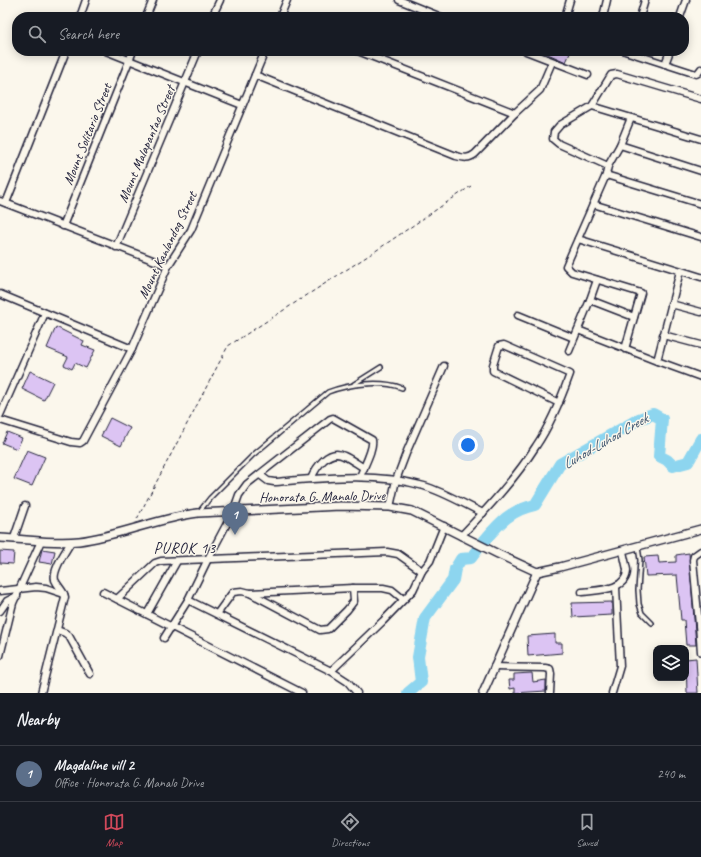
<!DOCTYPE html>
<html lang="en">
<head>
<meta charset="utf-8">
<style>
	:root { --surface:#171b24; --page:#242831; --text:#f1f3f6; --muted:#9ea1a6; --line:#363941; --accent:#d1495b }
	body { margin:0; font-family:Caveat,sans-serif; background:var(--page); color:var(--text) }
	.controls { position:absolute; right:12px; bottom:12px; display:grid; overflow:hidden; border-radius:8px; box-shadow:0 2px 10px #0003 }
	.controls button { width:36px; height:36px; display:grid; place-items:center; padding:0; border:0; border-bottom:1px solid var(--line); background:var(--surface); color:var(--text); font:20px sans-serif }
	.you { position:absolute; left:468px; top:445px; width:14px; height:14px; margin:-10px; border:3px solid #fff; border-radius:50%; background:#1a73e8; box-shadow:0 0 0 6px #1a73e833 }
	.badge { display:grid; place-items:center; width:26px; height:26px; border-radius:50%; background:var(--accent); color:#fff; font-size:13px; font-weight:700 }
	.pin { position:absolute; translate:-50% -33px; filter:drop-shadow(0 1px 2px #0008) }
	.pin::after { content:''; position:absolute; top:21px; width:14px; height:12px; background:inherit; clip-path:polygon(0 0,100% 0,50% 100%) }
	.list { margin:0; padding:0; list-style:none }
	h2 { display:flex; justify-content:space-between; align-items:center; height:52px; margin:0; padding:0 16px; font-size:17px }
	h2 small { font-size:13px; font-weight:400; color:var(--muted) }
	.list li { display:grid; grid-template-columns:26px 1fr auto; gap:12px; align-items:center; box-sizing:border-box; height:56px; padding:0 16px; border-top:1px solid var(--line) }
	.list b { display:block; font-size:15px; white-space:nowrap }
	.list p { margin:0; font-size:13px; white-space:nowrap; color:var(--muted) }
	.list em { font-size:13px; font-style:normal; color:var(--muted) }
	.icon { flex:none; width:22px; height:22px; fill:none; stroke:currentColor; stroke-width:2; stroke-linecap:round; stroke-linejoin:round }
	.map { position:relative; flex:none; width:701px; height:693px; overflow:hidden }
	.search { position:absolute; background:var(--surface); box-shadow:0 2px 10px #0003; left:12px; right:12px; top:12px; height:44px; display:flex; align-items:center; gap:10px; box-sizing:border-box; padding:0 14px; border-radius:16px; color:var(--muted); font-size:15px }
	.sheet { height:108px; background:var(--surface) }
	nav { display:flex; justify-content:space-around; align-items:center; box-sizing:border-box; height:56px; border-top:1px solid var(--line); background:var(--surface); font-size:11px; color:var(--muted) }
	nav a { display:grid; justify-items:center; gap:2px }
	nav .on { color:var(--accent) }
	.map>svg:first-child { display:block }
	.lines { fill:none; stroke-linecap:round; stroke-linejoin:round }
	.river { stroke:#8dd5ef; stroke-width:12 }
	.building { fill:#dcc4f3; stroke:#22223b }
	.service-casing { stroke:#22223b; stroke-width:6 }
	.minor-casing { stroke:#22223b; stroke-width:9 }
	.tertiary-casing { stroke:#22223b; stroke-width:10 }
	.path { stroke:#22223b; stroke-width:1; stroke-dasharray:4 3; stroke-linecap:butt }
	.service { stroke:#fbf7ec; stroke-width:3 }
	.minor { stroke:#fbf7ec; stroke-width:6 }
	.tertiary { stroke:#fbf7ec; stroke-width:7 }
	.labels { text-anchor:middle; stroke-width:3; stroke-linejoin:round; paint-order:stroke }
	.street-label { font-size:14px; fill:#22223b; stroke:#fbf7ec }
	.water-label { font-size:15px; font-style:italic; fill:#425871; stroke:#fbf7ec }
	.neighbourhood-label { font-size:15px; letter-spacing:1px; fill:#22223b; stroke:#fbf7ec }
</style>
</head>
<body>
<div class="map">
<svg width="701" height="693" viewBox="0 0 701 693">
	<rect width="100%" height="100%" fill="#fbf7ec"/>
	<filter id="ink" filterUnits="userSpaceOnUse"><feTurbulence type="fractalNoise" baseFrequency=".025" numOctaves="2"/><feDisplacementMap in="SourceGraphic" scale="8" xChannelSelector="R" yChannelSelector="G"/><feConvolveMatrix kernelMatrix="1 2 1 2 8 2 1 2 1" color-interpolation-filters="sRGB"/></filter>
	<g filter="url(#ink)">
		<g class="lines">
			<g class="river">
				<path d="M484,541c16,-19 27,-31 51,-36l25,-41 79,-45 14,-5 9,5 -3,37 8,4 6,6 15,-4 13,-23"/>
				<path d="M408,693l13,-11 -3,-25 7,-39 28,-38 2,-11 6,-10 10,-1 6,-8"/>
			</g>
		</g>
		<g class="building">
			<path d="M541,51h30l-5,11z"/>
			<path d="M56,327l28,14 -2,4 13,5 -9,18 -11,-5 -3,6 -8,-4 4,-8 -21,-9z"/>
			<path d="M30,371l23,11 -9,18 -22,-11z"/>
			<path d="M110,418l20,10 -9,18 -20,-10z"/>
			<path d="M7,432l15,6 -5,11 -15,-6z"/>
			<path d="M27,450l18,7 -13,29 -18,-7z"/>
			<path d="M42,549l13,2 -3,13 -13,-2z"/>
			<path d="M0,551l14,1 -1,12 -13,-1z"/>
			<path d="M689,553l7,92h-10l-2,-25h-3l-4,-45 -31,1 -2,-19 14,-1 1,7 17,-1v-7z"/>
			<path d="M612,602v13l-39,2 -1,-14z"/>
			<path d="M555,634v9h7v10l-34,3 -1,-20z"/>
			<path d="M696,658l2,35h-11l-1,-34z"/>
			<path d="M532,673l1,9 13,-2v11l-31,2v-5l-5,1 -1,-9h5v-6z"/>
		</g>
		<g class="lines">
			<defs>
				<g id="service">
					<path d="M354,384l27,-17"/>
					<path d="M199,512l11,-14 43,-43 75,-63c21,-8 53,-12 74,-4"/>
					<path d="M638,547l2,13 -2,30 1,14 3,9 10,10"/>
				</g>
				<g id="minor">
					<path d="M399,0l42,17"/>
					<path d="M80,17l6,-17"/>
					<path d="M146,17l7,-17"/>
					<path d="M212,17l8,-17"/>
					<path d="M280,17l7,-17"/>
					<path d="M565,17l5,-17"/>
					<path d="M603,17l4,-17"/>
					<path d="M640,17l5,-17"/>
					<path d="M680,17l6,-17"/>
					<path d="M106,51l136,54"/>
					<path d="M358,51l157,62"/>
					<path d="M526,51l62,24"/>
					<path d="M625,51l71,23 2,-1 3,-4"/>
					<path d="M665,64l5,-13"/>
					<path d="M255,75l201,81c8,2 13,3 19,-2l40,-41 25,-23 12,-28"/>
					<path d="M592,106l109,33"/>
					<path d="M620,145l81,26"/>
					<path d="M608,166l-49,-22 -6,-5 1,-7 6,-7 32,-19 19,-31 6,-1 84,25"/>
					<path d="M606,175l95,29"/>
					<path d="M0,201l168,65"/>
					<path d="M6,203l60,-152"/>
					<path d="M593,204l108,33"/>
					<path d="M63,226l70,-175"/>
					<path d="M578,239l123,38"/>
					<path d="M116,247l82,-196"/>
					<path d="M597,280l-7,20 44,17"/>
					<path d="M0,294l132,55"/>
					<path d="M671,304l30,8"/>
					<path d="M518,315l56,23"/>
					<path d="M578,330l79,31 44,16"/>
					<path d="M663,335l38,10"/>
					<path d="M625,349l16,-56 -69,-21 -6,-6 40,-91 2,-9 12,-21 11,-27"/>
					<path d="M569,351l21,-51"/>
					<path d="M657,361l23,-90"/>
					<path d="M0,415l45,-102"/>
					<path d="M0,420l71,22 9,1 3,-2 49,-92 36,-83 23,-36 74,-179"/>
					<path d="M260,475l8,6 6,1c50,-4 101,-10 150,4 20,6 40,18 59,27"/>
					<path d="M311,479c5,-12 18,-31 33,-23 7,3 13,8 20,12"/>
					<path d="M390,507l6,-27 11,-29 37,-85"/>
					<path d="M461,536c27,-28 54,-57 75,-90 15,-22 25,-47 34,-72l-66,-29 -5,1 -6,19v6l66,32"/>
					<path d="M14,538l11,-32"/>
					<path d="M0,591l36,-4 10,1 18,6"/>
					<path d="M103,592l199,101"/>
					<path d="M582,592c15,-2 45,-1 45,-22 -1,-6 -3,-13 -4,-19"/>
					<path d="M250,593l70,37 8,-1 19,-19 7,-9 -1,-13"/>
					<path d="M117,599l38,-36 6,-2 226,-9 11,2 24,17"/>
					<path d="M188,600l143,71 17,11 9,11"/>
					<path d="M0,611l7,-10 10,-5"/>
					<path d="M147,614l30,-53"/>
					<path d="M217,614l16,-22 9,-1 8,2 103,-5h30l9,2 11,9"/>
					<path d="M701,623l-2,2 2,27"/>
					<path d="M699,625l-6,-65 1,-4 7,-5"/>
					<path d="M57,630l8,3 4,3 21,38"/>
					<path d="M164,638l24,-38 20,-41 25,-47 6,-17 8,-11 83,-65 3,-1 39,22c2,9 -9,28 -12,37"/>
					<path d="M0,656l13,-53 28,-62"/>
					<path d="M494,667l51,1 5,1 1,5 -1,19"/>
					<path d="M331,671l52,-50 30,-31 9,-19 8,-10 14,-35"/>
					<path d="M41,693l24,-96c-1,-6 -7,-10 -10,-17 -3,-10 11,-29 16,-38"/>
					<path d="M612,693l8,-27 -4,-79"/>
				</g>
				<g id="tertiary">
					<path d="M0,538c26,1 53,6 79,3 40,-5 79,-23 119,-28l142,-7 50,1 22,4 86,43 39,18 23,-5 141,-38"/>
					<path d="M483,693l54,-121"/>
				</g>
			</defs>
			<use href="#service" class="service-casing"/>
			<use href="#minor" class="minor-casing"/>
			<use href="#tertiary" class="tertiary-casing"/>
			<path class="path" d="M137,519l91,-173 146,-94 97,-66"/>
			<use href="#service" class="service"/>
			<use href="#minor" class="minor"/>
			<use href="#tertiary" class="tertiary"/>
		</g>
	</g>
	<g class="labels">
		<g class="street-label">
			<text transform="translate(87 134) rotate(-68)" y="5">Mount Solitario Street</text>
			<text transform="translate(146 144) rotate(-67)" y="5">Mount Malapantao Street</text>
			<text transform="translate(167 245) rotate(-64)" y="5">Mount Kanlandog Street</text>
			<text transform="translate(322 496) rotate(-1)" y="5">Honorata G. Manalo Drive</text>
		</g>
		<g class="water-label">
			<text transform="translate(605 441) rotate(-30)" y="5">Luhod-Luhod Creek</text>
		</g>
		<g class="neighbourhood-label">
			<text x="185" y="553">PUROK 13</text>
		</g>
	</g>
</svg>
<div class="controls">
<button><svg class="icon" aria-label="layers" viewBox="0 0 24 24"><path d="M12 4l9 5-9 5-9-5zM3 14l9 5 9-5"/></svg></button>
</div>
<div class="you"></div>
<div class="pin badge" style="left:235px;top:535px;background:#5c6f8a">1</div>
<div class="search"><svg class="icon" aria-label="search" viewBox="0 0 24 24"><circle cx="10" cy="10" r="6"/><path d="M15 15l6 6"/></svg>Search here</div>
</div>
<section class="sheet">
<h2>Nearby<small></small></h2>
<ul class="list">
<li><span class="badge" style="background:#5c6f8a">1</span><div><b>Magdaline vill 2</b><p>Office · Honorata G. Manalo Drive</p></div><em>240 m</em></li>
</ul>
</section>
<nav>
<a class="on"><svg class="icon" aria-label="map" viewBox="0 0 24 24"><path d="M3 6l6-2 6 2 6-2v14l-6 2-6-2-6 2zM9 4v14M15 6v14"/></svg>Map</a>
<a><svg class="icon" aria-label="directions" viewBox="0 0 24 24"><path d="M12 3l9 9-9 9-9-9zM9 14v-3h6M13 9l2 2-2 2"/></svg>Directions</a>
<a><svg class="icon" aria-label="saved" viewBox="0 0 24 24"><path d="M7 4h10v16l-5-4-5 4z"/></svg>Saved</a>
</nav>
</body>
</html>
